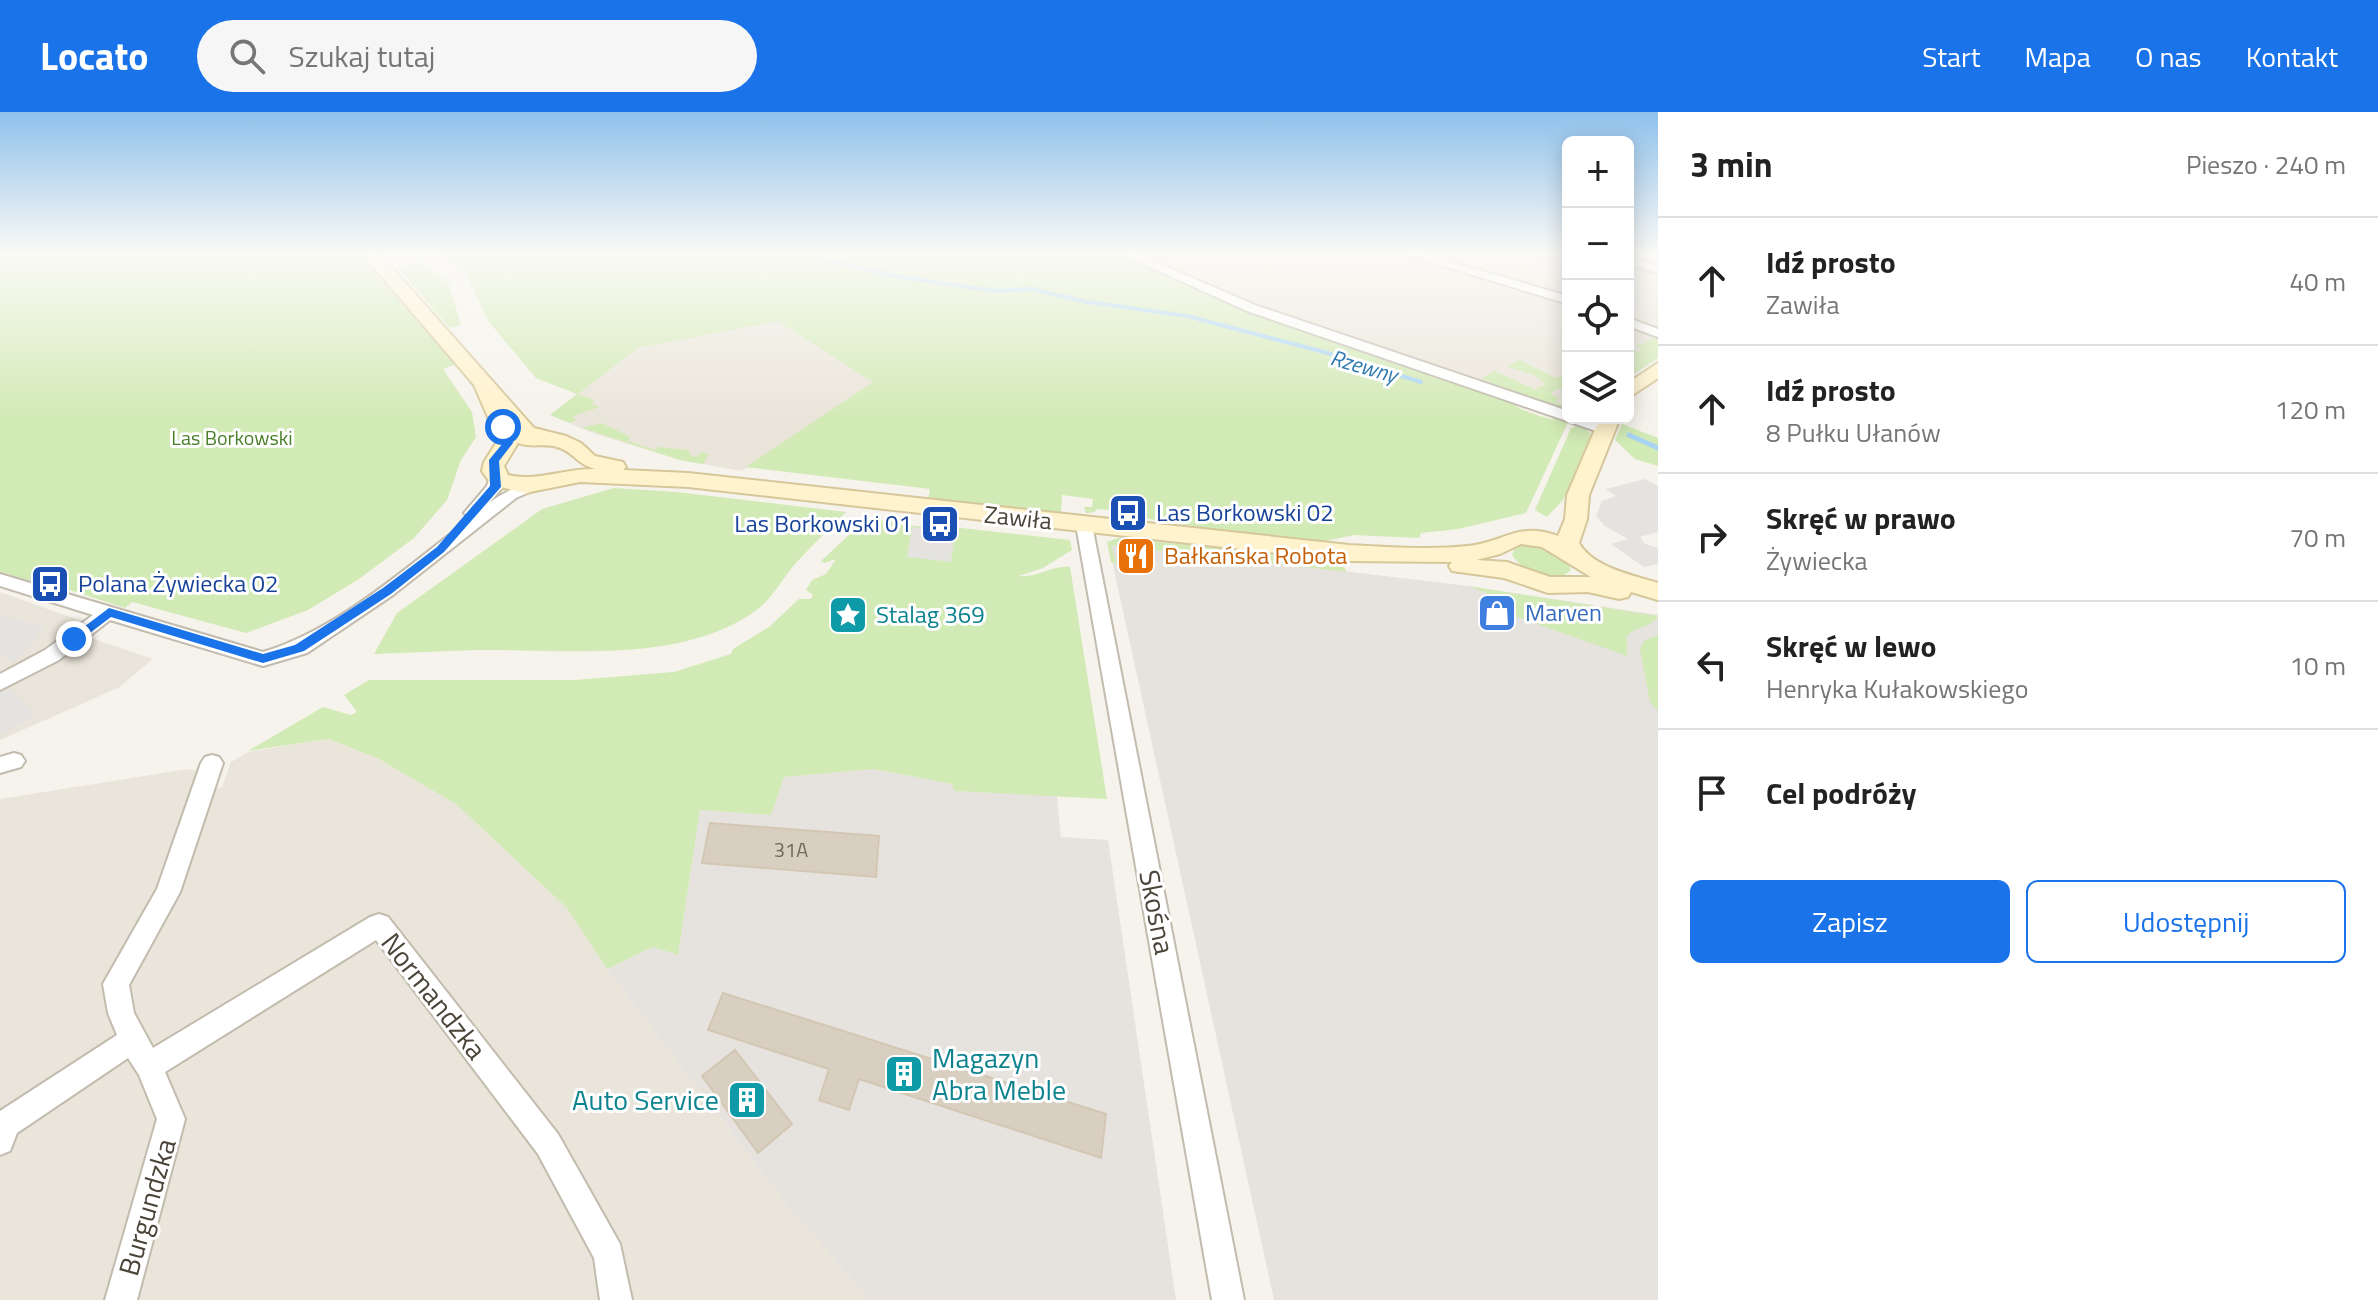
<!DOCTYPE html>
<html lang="pl">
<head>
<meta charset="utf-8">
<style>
	:root { --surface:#fff; --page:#f6f6f6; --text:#222; --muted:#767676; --line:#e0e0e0; --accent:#1a73e8 }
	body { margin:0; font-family:"Titillium Web",sans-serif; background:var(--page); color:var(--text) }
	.controls { position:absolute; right:24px; top:24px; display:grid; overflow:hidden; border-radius:12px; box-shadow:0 4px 20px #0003 }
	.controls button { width:72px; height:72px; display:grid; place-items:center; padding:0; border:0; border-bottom:2px solid var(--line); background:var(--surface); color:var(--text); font:40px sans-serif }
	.stop { position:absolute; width:24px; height:24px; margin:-18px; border:6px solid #1a73e8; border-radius:50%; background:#fff }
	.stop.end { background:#1a73e8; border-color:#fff; box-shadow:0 2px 8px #0008 }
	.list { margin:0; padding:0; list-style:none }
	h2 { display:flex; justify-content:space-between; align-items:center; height:104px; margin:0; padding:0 32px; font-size:34px }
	h2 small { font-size:26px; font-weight:400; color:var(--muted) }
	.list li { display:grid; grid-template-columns:52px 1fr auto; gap:24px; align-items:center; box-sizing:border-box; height:128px; padding:0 32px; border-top:2px solid var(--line) }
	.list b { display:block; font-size:30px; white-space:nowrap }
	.list p { margin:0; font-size:26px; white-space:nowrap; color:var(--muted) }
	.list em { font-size:26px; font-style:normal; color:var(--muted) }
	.actions { display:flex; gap:16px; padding:24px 32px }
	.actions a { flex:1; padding:18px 0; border:2px solid var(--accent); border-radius:12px; text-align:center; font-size:28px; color:var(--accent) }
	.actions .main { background:var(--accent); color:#fff }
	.icon { flex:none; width:44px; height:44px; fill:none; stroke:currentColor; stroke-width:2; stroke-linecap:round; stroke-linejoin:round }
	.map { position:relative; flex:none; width:1658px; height:1188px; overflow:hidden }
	header { display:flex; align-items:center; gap:48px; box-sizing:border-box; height:112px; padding:0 40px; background:var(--accent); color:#fff }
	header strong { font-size:38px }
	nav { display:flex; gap:44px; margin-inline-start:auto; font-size:28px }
	.search { width:560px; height:72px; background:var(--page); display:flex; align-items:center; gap:20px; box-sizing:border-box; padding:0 28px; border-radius:44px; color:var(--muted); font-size:30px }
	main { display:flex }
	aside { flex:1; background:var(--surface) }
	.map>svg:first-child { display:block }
	.residential { fill:#eae5da }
	.industrial { fill:#e6e2dd }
	.green { fill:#d2eab5 }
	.parking { fill:#e5e3e0 }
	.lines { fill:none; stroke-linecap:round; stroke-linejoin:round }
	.stream-far1 { stroke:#a9d4f2; stroke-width:4 }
	.stream { stroke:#a9d4f2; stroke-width:5 }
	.building { fill:#d8cfc1; stroke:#d3c7b4; stroke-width:2 }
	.street-casing { stroke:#c2bbae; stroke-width:4 }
	.secondary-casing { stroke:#d6c79b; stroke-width:4 }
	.street { fill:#fff; fill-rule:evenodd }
	.secondary { fill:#fff3cd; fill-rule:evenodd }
	.route { fill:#1a73e8 }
	.labels { text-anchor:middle; stroke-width:6; stroke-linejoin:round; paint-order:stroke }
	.far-park-label { font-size:20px; fill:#4a7f2a; stroke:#fff }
	.number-label { font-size:20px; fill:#6e675b }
	.far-water-label { font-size:22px; font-style:italic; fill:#2e7ab2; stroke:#fff }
	.transit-label { font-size:24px; fill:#164399; stroke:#fff; text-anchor:start }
	.street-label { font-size:24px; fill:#4b4439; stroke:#fff }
	.food-label { font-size:24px; fill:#c56008; stroke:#fff; text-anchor:start }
	.shop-label { font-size:24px; fill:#366cbe; stroke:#fff; text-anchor:start }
	.culture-label { font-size:24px; fill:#0d838f; stroke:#fff; text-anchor:start }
	.near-street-label { font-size:28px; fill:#4b4439; stroke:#fff }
	.near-culture-label { font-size:28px; fill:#0d838f; stroke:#fff; text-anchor:start }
</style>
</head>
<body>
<header>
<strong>Locato</strong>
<div class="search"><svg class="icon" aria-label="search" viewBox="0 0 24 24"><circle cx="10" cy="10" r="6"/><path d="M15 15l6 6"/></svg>Szukaj tutaj</div>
<nav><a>Start</a><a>Mapa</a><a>O nas</a><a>Kontakt</a></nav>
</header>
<main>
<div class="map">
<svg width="1658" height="1188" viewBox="0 0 1658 1188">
	<rect width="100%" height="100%" fill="#f6f3ec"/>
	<g class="residential">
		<path d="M1127,140h441v161l-311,-106z"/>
		<path d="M1628,140h30v106l-30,19z"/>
		<path d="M778,209l96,61 -132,89 -62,-11 -87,-27 -43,-18 88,-67z"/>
		<path d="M0,480l95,34 -7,11 65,22 -35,29 -118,52z"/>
		<path d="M328,627l49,19 79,46 111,104 40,61 185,243 79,88h-871v-501l188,-30 8,2 -6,20 32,-4 9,-25 17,-10z"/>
	</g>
	<g class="industrial">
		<path d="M1108,431l360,43 190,29v685h-384z"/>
		<path d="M872,657l80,15 3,7 102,5 4,41 47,3 68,460h-305l-79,-88 -185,-243 46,-22 25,8 22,-145 70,5 14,-38z"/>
	</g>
	<g class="green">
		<path d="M0,140h360l97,112 -14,5 29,43 4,25 -15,23 -14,40 -33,38 -55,41 -51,31 -62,23 -114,-31 -7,6 -80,-26 -4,2 -41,-12z"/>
		<path d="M437,140h680c125,64 260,103 392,148 9,11 29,15 44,20l4,-5 12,5 -43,93 -68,16 -37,4 -2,5 -65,-3 -33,7 -95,-10 -88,-15 -1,-5 -41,-3 -1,3 -9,1 -2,-6h8l1,-8 -31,-4 -1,18 -133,-14 2,-10 -184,-22 127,-85 -95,-61 -140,27 -60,46 17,6 -4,4 9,3 -28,9 4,4 -6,3 -20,-8 27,-21 -41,-16 -47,-56 -25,-52z"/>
		<path d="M419,149l29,21 13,43 -11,3 -53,-61z"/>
		<path d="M1658,224v22l-30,20v-36l4,1 -1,6 8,3 2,-2 -6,-6h6z"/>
		<path d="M1520,248l36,18 12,-5v18l-11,-2 -7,5 9,4 -3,4 12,5v4l-90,-30 12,1 -8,-4 13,-7 45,21 -4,-3 9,-5 5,2 -13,-8 2,-1 -33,-11z"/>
		<path d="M602,311l28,14 -2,4 27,9 4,-3 29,3 3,6 6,1 4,-5 8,2 -6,10 -23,-4 -98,-32z"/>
		<path d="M1622,312l36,14v28l-23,-7 -20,-19z"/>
		<path d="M1581,313l10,9 -28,66 -16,17 -12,-7 36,-82z"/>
		<path d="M614,376l63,4 169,20c-17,17 -35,34 -51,52 -15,18 -24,37 -44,50 -75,50 -188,35 -274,36 -34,1 -69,3 -103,4l23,-41 145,-104z"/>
		<path d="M893,408l6,4 27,3 -1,-3 145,16 2,10 -29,18 -24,8c18,2 33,-11 51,-9l37,232 -153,-8 -2,-7 -79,-15 -89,8 -13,38 -71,-5 -22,145 -25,-8 -46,22 -40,-61 -111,-104 -79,-46 -49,-19 -80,12 75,-44 28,8 6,-3 -13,-17 25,-15h206l99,-8 57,-18 2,-5 36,-22 30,-28h12l2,-4 -7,-5 6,-10 14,-6 10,-15 -12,4 -3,-2 42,-39z"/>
		<path d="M1118,426l221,22 8,12 -236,-27 6,19 -6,-2 -4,-20z"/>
		<path d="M1528,432c16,3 39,8 43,26 -16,16 -48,2 -59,-15l3,-8z"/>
		<path d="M1468,474l190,30c-7,12 -22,10 -31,20v20l-118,-42 -4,-14z"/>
		<path d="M1658,523v76l-8,-9 -10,-53 4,-8z"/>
	</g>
	<g class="parking">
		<path d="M1645,367l13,7v46l-18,5 5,7 13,4v16l-14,3 -33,-23 17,-5 -23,-13 -9,-10 6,-15 14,-5 -10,-7z"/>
		<path d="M912,415l43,5 -4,30 -44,-5z"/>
		<path d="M0,502l46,14 -31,33 -15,-5z"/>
		<path d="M10,577l25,26 -35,21v-43z"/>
	</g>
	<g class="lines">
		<path class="stream-far1" d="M791,140l104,24 99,15 37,-2 57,13 99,14 137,36 97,30"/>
		<path class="stream" d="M1629,323l29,13"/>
	</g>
	<g class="building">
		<path d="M710,711l169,13 -3,41 -174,-14z"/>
		<path d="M723,881l383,121 -5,44 -242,-79 -10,31 -30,-10 10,-31 -121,-39z"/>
		<path d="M735,938l57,74 -34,29 -56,-77z"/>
	</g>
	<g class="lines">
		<defs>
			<g id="street">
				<path d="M1117,140h15l123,53 313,106v7h20l23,11 -2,3h-10l-352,-121z"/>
				<path d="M1398,140h18l152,44v8z"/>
				<path d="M1628,145l30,9v7l-30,-9z"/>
				<path d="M1628,206l30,11v8l-30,-11z"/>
				<path d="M496,359l8,5 -1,11 -14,16c15,-11 28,-17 46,-22l8,5 -27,12 -123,97 -86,58 -44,13 -153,-46 -51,40 -59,30v-16l45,-24 48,-35 -93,-29v-12l263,78c75,-22 146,-87 208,-134l-7,-5 23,-27 4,-13z"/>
				<path d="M1084,408l8,5 152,775h-32l-136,-775z"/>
				<path d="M14,641l7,2 4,6 -4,6 -21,6v-16z"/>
				<path d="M212,643l7,2 4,6 -43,129 -51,93 5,28 19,35 217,-131 9,-3 9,3 170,217 62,110 12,56h-32l-6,-42 -56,-104 -162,-214 -211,132 20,47 -48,181h-32l52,-181 -18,-44 -11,-17 -111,75 -7,18 -10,4v-44l117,-76 -9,-22 -5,-29 54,-95 44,-126 4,-6z"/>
			</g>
			<g id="secondary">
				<path d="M361,140h17l156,176 32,8 15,7 14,13 28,6 3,5 -3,3 65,3 661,72c39,2 79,5 119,1 37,-4 50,-25 90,-10l7,-17 2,-24 33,-77h20l-31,77 -2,24 -8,24c14,25 54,32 79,40v17l-27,-8 -3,5 -9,2 -31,-7 -40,1 -44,-15 -52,-7 -3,-5 3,-4 -103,-1 -661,-74 -108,-5 -55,11 -33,-8 -10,-14 2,-9 14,-22 -24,-55zM518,331c12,5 26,0 39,4 16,4 20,18 39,22 -30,-1 -59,13 -88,6l-4,-9zM1521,432l21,3 49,30h-41l-43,-15 -31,-2 24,-6z"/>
				<path d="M1658,251v15l-30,20v-15z"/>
			</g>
		</defs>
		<use href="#street" class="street-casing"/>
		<use href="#secondary" class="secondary-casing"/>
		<use href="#street" class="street"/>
		<use href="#secondary" class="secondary"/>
	</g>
	<linearGradient id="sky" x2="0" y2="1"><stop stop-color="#8fc1ec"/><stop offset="0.46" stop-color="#fbfaf6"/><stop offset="1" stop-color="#fbfaf6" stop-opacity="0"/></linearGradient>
	<rect width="1658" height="307" fill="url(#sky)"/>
	<path class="route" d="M503,312l5,3 5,16 -14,18 2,26 -57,65 -53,42 -87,57 -41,12 -152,-46 -33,25 -10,-3 41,-31 154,46 32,-9 88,-57 54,-41 53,-61 -1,-26 14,-17 -5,-16z"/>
	<defs>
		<symbol id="bus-square" viewBox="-11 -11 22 22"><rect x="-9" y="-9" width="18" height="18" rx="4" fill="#1a4fb4" stroke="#fff"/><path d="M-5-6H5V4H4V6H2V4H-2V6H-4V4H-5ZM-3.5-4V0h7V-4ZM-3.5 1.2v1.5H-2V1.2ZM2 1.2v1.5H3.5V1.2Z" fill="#fff"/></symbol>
		<symbol id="restaurant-square" viewBox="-11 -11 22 22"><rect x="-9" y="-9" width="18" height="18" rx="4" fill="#e8710a" stroke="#fff"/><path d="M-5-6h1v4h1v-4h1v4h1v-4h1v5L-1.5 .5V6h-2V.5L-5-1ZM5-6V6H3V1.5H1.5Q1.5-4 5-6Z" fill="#fff"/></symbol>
		<symbol id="shop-square" viewBox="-11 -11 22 22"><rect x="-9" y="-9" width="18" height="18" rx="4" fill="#3f7fe0" stroke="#fff"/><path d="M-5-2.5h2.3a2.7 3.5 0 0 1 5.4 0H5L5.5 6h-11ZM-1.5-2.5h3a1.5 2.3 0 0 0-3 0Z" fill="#fff"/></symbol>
		<symbol id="sight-square" viewBox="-11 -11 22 22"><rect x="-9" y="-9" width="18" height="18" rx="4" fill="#0f9aa8" stroke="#fff"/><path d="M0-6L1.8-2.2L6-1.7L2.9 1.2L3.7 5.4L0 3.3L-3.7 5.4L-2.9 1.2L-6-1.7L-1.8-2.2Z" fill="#fff"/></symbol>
		<symbol id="building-square" viewBox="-11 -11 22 22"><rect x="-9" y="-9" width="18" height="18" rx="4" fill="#0f9aa8" stroke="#fff"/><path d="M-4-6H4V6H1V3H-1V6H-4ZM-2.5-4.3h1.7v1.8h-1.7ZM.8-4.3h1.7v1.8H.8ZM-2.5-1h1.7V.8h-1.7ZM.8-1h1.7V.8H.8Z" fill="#fff"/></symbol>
	</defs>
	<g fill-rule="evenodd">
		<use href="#bus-square" x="1106" y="379" width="44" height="44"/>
		<use href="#bus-square" x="918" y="390" width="44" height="44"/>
		<use href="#restaurant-square" x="1114" y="422" width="44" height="44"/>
		<use href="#bus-square" x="28" y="450" width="44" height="44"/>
		<use href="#shop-square" x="1475" y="479" width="44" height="44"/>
		<use href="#sight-square" x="826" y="481" width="44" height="44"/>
		<use href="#building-square" x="882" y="940" width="44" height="44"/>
		<use href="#building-square" x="725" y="966" width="44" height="44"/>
	</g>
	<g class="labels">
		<g class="far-park-label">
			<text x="232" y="333">Las Borkowski</text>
		</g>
		<g class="number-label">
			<text x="791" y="745">31A</text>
		</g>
		<g class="far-water-label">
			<text transform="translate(1364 254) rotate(16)" y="8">Rzewny</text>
		</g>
		<g class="transit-label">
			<text x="1156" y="409">Las Borkowski 02</text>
			<text x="912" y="420" text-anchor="end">Las Borkowski 01</text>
			<text x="78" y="480">Polana Żywiecka 02</text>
		</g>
		<g class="street-label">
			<text transform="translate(1018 406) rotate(6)" y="8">Zawiła</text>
		</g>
		<g class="food-label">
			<text x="1164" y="452">Bałkańska Robota</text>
		</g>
		<g class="shop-label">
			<text x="1525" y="509">Marven</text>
		</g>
		<g class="culture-label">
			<text x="876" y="511">Stalag 369</text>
		</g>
		<g class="near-street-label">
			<text transform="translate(1157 800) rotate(79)" y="10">Skośna</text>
			<text transform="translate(434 884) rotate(52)" y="10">Normandzka</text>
			<text transform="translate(147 1095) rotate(-74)" y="10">Burgundzka</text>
		</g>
		<g class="near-culture-label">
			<text x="932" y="956">Magazyn<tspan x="932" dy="32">Abra Meble</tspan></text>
			<text x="719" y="998" text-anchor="end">Auto Service</text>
		</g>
	</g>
</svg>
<div class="controls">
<button>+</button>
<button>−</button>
<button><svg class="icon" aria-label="locate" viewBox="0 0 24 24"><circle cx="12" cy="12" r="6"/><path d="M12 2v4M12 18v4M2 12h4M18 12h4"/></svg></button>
<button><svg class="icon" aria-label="layers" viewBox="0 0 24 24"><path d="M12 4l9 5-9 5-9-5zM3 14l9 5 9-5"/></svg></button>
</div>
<div class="stop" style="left:503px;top:315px"></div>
<div class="stop end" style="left:74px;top:527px"></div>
</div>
<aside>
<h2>3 min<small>Pieszo · 240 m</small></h2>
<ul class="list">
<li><svg class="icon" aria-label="ahead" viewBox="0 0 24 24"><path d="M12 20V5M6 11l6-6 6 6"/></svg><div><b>Idź prosto</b><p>Zawiła</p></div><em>40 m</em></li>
<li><svg class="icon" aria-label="ahead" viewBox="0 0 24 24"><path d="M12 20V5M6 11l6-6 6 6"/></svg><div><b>Idź prosto</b><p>8 Pułku Ułanów</p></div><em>120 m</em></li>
<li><svg class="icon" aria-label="right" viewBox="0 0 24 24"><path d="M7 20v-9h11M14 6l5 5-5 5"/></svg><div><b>Skręć w prawo</b><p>Żywiecka</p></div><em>70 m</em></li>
<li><svg class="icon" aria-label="left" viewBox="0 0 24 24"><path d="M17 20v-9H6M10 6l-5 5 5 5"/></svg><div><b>Skręć w lewo</b><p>Henryka Kułakowskiego</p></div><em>10 m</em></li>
<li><svg class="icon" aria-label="arrive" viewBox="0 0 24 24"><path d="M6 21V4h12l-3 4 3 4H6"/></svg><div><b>Cel podróży</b></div></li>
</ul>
<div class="actions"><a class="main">Zapisz</a><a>Udostępnij</a></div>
</aside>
</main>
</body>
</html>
